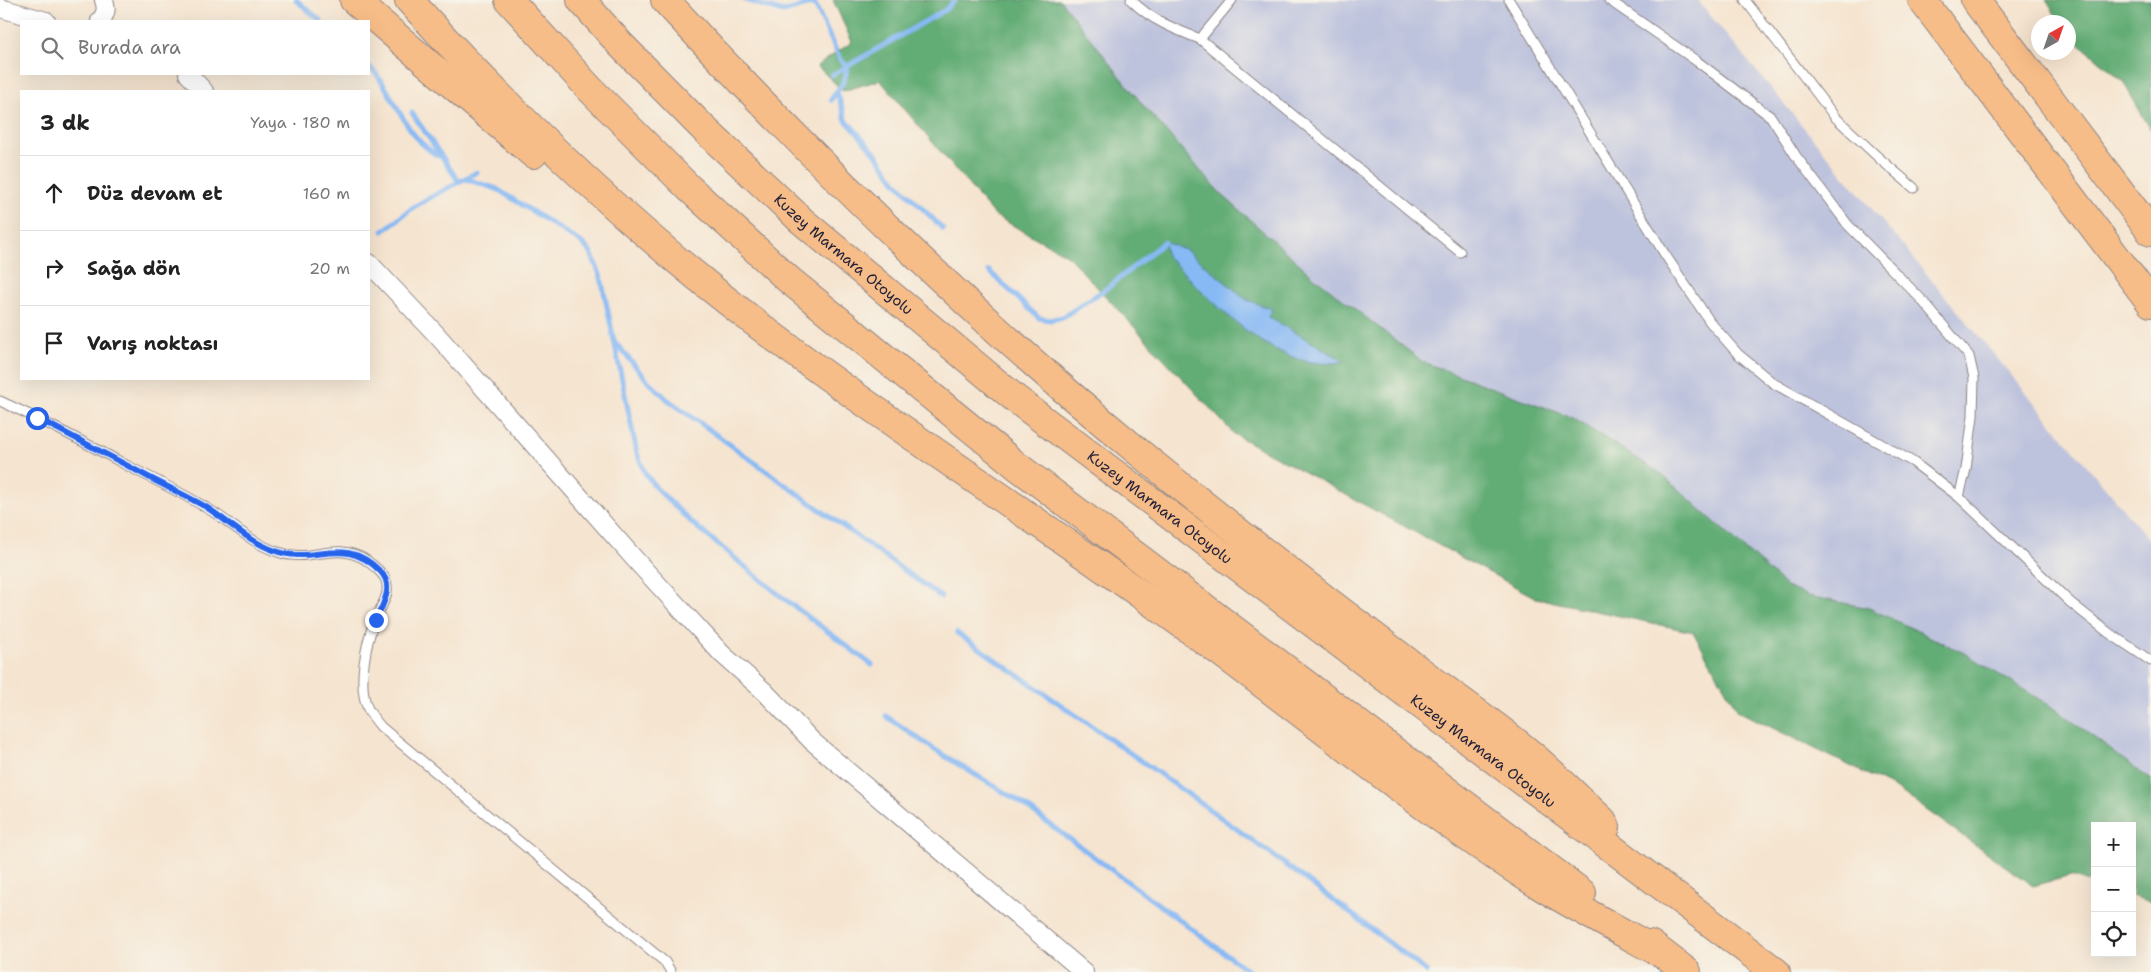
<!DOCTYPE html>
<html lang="tr">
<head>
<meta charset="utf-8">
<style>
	:root { --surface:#fff; --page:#f2f2f2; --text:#222; --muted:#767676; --line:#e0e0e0 }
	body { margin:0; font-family:"Shantell Sans",sans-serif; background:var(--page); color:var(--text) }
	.controls { position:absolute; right:15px; bottom:15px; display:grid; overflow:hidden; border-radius:0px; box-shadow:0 5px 20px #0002 }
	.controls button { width:45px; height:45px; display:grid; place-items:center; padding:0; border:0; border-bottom:1px solid var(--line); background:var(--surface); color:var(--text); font:25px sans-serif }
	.compass { position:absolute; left:2031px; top:15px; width:45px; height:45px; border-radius:50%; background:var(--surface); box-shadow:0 5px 20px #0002; rotate:40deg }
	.stop { position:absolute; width:15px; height:15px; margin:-11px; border:4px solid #2563eb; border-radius:50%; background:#fff }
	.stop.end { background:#2563eb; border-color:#fff; box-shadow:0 1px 5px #0008 }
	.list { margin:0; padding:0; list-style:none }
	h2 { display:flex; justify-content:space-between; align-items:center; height:65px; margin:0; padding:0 20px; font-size:21px }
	h2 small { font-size:16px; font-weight:400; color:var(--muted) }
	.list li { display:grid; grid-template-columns:32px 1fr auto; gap:15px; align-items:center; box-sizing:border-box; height:75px; padding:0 20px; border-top:1px solid var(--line) }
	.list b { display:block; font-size:19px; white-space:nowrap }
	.list em { font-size:16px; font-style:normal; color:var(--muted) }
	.icon { flex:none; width:28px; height:28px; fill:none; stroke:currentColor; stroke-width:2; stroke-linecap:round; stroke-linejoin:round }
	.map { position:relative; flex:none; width:2151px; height:972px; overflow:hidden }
	.search { position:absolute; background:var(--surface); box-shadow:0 5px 20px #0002; left:20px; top:20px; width:350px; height:55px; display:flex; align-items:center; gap:12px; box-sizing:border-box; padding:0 18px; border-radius:0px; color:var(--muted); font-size:19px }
	.panel { position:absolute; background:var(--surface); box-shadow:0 5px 20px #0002; left:20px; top:90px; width:350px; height:290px; border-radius:0px }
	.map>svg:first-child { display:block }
	.industrial { fill:#bec3dd }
	.forest { fill:#62ac74; stroke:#426758 }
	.water { fill:#87b9f4; stroke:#546e98 }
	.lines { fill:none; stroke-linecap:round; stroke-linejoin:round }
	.stream { stroke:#87b9f4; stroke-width:5 }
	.lane-casing { stroke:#8c8385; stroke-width:11 }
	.street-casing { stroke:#8c8385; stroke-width:20 }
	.highway-casing { stroke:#8c8385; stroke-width:30 }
	.lane { stroke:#fff; stroke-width:9 }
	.street { stroke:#fff; stroke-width:18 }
	.highway { stroke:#f7bd88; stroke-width:28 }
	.route { stroke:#2563eb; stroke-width:6 }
	.labels { text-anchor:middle; stroke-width:5; stroke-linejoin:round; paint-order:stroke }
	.street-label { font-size:15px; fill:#22223b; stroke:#f7f3e8 }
</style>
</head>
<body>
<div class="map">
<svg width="2151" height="972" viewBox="0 0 2151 972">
	<rect width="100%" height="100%" fill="#f7f3e8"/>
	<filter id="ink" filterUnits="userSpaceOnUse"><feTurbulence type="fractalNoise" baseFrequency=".02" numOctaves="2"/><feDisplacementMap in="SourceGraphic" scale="10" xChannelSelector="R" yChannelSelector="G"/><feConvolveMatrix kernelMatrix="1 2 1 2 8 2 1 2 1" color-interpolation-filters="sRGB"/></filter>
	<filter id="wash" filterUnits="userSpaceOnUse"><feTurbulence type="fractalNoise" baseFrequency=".0096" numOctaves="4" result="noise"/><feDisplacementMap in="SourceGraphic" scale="20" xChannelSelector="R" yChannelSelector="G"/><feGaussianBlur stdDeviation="1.12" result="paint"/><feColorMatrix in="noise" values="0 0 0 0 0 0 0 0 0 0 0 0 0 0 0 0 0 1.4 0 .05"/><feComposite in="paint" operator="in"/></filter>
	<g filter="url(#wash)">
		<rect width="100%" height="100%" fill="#f5e4cf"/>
		<path class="industrial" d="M1060,0h637l454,542v236l-8,-4 -86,-64 -93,-57 -95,-45 -61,-12 -20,-8 -128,-115 -87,-55 -150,-56 -109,-85 -94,-84 -77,-88z"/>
		<g class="forest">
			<path d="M833,0h227l83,105 77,88 94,84 109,85 150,56 87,55 128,115 20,8 61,12 95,45 93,57 86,64 8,4v124l-19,-6v-70h-37v58l-24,-8 -38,10 -136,-97 -159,-78 -45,-79 -157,-34 -302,-164 -167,-179 -73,-40 -114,-135 -37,11 -26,-25 35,-24z"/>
			<path d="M2046,0h105v130l-29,-50 -53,-45 -1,-13h-8z"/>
		</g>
		<path class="water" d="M1164,242l22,8 61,50 25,9 -4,8 76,44c-67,17 -135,-64 -178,-106z"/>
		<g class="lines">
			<g class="stream">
				<path d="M296,0l25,21"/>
				<path d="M745,0l38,12 31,-9"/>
				<path d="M813,0l27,59 6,6"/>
				<path d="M369,66c28,28 35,75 74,92"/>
				<path d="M832,75l113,-65 10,-10"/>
				<path d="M837,92l9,28 30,34 19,27 48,48"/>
				<path d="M831,100l13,-19 4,-15"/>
				<path d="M412,113l47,69"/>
				<path d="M466,179l31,10 85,54 9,10 10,24 36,176 8,20 11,15 36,35 90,74 90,68"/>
				<path d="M383,231l32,-25 62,-34"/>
				<path d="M989,271l50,47 11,2 13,-3 47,-31 54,-44"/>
				<path d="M614,341l33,39 20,19 274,198"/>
				<path d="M957,633c159,109 318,220 470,339"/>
				<path d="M886,716l49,34 82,50 233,172"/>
			</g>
		</g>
	</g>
	<g filter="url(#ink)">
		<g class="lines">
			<defs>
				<g id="lane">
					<path d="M1131,0c20,20 43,29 69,39"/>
					<path d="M1232,0l-32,39 260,213"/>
					<path d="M1509,0l155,253 46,69 28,32 35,29 140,79 46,35 112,106 38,30 42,28"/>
					<path d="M1609,0l89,62 73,55 25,39 52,69 72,73 49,58 5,22 -1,38 -7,53 -7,28"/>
					<path d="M1745,0l90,117 45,42 34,29"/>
					<path d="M0,401c44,20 86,42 128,65 25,13 52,26 77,41 25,14 45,36 73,45 34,12 55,-12 88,8 7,5 14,10 19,18 7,15 -4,28 -10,42 -9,22 -18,66 -7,89 3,6 8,12 13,18l284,235 6,10"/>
				</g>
				<g id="street">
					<path d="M0,8l46,13"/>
					<path d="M100,21c6,-7 7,-12 4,-21"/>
					<path d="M188,74l16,17"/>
					<path d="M369,263l67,71 204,231 82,89 42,37 48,50 272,231"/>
				</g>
				<g id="highway">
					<path d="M354,0l179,154"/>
					<path d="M409,0c110,122 229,235 361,334 136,102 279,193 416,293 118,85 230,180 353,258 41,25 83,47 125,70"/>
					<path d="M509,0l80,88 100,100 99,91 229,187 565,427"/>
					<path id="s1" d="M581,0l39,44 83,84 99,93 215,179 759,572"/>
					<path d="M665,0c147,159 303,312 471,450 89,73 180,143 272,212 41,31 86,61 125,94 24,21 46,43 69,64l4,7"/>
					<path d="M1922,0l229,303"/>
					<path d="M1975,0l176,232"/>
					<path d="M1650,944l37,28"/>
				</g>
			</defs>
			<use href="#lane" class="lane-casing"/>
			<use href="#street" class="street-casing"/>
			<use href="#highway" class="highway-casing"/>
			<use href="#lane" class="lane"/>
			<use href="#street" class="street"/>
			<use href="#highway" class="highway"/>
		</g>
	</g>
	<g class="lines" filter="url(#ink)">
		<path class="route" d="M37,418c38,20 77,40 115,61 18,9 36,18 54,28 22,14 42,34 67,43 42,17 69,-17 107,21 15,15 3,33 -4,49"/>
	</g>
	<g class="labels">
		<g class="street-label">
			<text dy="5" stroke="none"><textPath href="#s1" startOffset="366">Kuzey Marmara Otoyolu</textPath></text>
			<text dy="5" stroke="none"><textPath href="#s1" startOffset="771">Kuzey Marmara Otoyolu</textPath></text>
			<text dy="5" stroke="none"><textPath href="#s1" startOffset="1176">Kuzey Marmara Otoyolu</textPath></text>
		</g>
	</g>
</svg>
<div class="controls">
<button>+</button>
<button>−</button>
<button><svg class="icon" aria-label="locate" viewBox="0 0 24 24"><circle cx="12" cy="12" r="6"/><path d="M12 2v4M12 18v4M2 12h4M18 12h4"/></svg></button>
</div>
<svg class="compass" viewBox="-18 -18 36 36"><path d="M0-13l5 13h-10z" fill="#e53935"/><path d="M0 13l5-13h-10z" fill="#767676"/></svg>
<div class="stop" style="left:37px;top:418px"></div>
<div class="stop end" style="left:376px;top:620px"></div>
<div class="search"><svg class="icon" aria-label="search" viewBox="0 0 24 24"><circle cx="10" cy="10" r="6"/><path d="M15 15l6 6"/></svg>Burada ara</div>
<section class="panel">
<h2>3 dk<small>Yaya · 180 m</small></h2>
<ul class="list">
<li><svg class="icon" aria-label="ahead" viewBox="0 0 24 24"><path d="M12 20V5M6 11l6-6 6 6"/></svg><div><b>Düz devam et</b></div><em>160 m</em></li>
<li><svg class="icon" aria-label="right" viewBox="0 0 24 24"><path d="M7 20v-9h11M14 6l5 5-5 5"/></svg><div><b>Sağa dön</b></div><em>20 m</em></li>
<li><svg class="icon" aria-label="arrive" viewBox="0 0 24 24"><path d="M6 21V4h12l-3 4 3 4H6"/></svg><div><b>Varış noktası</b></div></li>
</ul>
</section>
</div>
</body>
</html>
